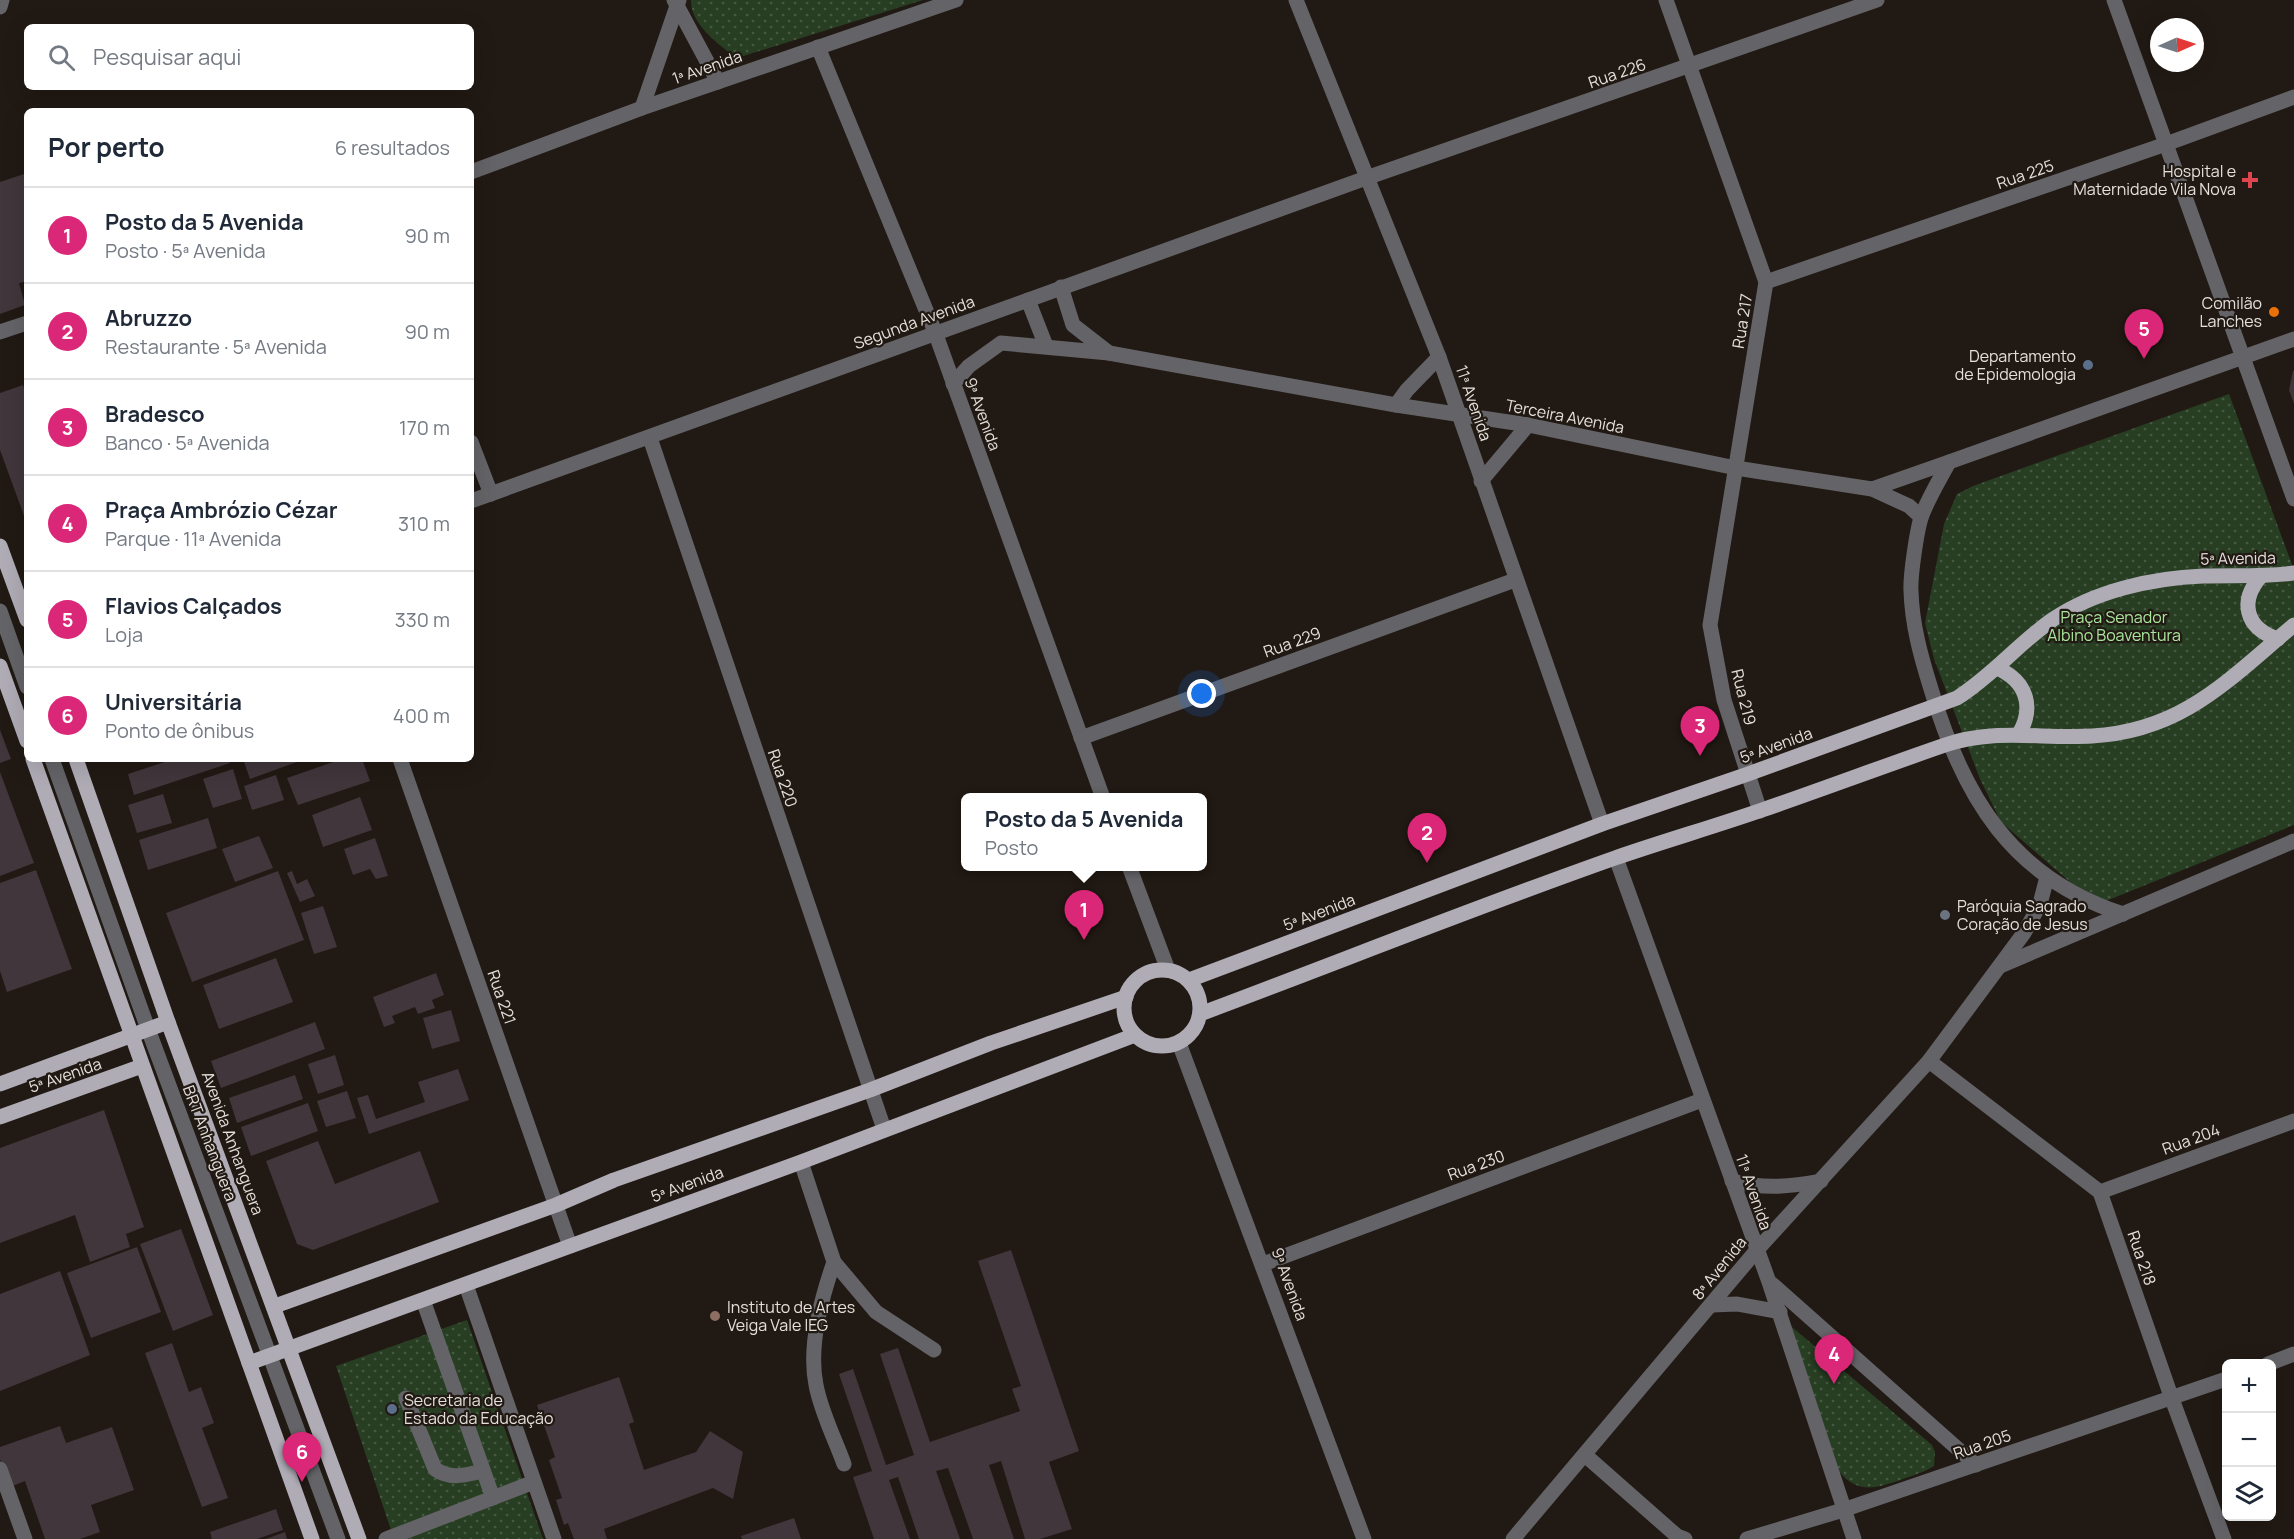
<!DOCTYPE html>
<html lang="pt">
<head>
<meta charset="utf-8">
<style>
	:root { --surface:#fff; --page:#f6f6f7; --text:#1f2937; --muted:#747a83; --line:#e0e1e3; --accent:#db2777 }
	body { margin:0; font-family:Manrope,sans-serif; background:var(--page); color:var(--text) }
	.controls { position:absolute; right:18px; bottom:18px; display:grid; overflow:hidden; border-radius:9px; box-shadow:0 6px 24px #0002 }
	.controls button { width:54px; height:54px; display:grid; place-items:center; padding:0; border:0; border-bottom:2px solid var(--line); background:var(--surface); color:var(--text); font:30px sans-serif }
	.compass { position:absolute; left:2150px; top:18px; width:54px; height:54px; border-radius:50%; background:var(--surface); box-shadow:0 6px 24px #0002; rotate:87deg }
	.you { position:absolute; left:1202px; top:694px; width:21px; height:21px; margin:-15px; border:4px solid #fff; border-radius:50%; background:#1a73e8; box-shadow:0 0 0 9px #1a73e833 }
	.badge { display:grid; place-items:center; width:39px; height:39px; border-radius:50%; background:var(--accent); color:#fff; font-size:20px; font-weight:700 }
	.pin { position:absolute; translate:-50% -50px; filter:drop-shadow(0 2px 3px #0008) }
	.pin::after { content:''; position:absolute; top:32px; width:21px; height:18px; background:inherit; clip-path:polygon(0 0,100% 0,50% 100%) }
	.popup { position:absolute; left:961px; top:793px; width:246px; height:78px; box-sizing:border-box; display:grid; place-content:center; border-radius:9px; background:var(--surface); filter:drop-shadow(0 2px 4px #0005); font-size:20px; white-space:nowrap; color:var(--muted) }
	.popup b { font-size:22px; color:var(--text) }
	.popup::after { content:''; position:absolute; left:50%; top:100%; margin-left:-12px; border:12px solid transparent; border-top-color:var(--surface) }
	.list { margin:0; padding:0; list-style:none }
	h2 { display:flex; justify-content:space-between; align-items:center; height:78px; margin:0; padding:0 24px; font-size:26px }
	h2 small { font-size:20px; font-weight:400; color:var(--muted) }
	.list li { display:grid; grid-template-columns:39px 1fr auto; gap:18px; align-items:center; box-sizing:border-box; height:96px; padding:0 24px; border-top:2px solid var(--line) }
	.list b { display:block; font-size:22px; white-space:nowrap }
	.list p { margin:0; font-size:20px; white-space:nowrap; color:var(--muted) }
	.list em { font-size:20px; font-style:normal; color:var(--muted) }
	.icon { flex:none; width:33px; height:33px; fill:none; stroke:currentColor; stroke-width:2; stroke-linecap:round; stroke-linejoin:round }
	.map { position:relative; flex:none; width:2294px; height:1539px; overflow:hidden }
	.search { position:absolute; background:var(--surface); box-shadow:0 6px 24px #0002; left:24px; top:24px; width:450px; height:66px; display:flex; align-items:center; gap:15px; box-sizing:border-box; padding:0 21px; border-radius:9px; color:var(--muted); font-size:22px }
	.panel { position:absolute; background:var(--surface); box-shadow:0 6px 24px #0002; left:24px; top:108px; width:450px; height:654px; border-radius:9px }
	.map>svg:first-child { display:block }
	.grass { fill:url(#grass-dots) }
	.building { fill:#40363b }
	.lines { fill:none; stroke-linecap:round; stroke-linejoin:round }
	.minor { stroke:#646367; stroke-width:15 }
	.major { stroke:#afacb6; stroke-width:15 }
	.health-dot { fill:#e0444e; stroke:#211913; stroke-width:2 }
	.food-dot { fill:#e8710a; stroke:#211913; stroke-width:2 }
	.service-dot { fill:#5c6f8a; stroke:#211913; stroke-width:2 }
	.worship-dot { fill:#6b7280; stroke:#211913; stroke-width:2 }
	.education-dot { fill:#8d6e63; stroke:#211913; stroke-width:2 }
	.labels { text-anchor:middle; stroke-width:4.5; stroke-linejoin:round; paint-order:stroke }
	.street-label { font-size:16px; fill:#e5dfdb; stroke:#211913 }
	.poi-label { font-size:16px; fill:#e5dfdb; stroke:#211913; text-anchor:end }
	.park-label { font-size:16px; fill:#a9e69c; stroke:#211913 }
</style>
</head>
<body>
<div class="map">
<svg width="2294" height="1539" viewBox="0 0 2294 1539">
	<defs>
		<pattern id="grass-dots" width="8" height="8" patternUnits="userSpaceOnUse" patternTransform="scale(1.5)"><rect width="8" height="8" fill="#273e22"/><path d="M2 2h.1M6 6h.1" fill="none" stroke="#465942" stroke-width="1.8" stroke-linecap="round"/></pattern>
	</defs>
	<rect width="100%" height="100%" fill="#211913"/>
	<g class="grass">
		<path d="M691,0h232l-186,58c-17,-12 -47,-34 -46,-58z"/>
		<path d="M2229,394l65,176v255l-188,76 -29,-13 -76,-66 -21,-43 -46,-120 -9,-36 19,-99 13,-30 16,-8z"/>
		<path d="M467,1320l76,219h-149l-58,-173z"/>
		<path d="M1786,1322l146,123 3,7 -1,14c-9,6 -20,9 -31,13 -25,9 -46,16 -64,-8z"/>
	</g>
	<g class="building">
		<path d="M27,173v108l-8,2 6,22 -25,9v-132z"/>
		<path d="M2293,371h1v33l-5,-14z"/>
		<path d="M23,385l4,13v126l-27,-74v-57z"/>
		<path d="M0,730l11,29 -11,4z"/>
		<path d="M174,759h54l2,4 -96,32 -6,-21z"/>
		<path d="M243,759h62l-55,20z"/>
		<path d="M342,759h20l8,22 -72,24 -11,-27z"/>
		<path d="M233,769l9,30 -29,9 -10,-29z"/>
		<path d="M0,772l34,91 -34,13z"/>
		<path d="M276,775l8,25 -32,10 -8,-24z"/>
		<path d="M163,794l9,29 -35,10 -9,-28z"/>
		<path d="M360,797l12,33 -49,17 -11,-32z"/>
		<path d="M208,818l9,30 -69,22 -9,-30z"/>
		<path d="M259,836l14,32 -38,14 -13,-33z"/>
		<path d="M375,838l13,38 -12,3 -6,-10 -17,6 -9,-26z"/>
		<path d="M36,870l36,99 -65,23 -7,-21v-88z"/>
		<path d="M278,871l26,69 -112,42 -26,-69z"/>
		<path d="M292,871l5,13 10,-5 8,17 -15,6 -13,-29z"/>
		<path d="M323,906l14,41 -23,7 -13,-41z"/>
		<path d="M276,958l17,44 -74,27 -16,-44z"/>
		<path d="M436,973l8,22 -12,5 3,8 -17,6 -3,-7 -23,9 3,7 -11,4 -11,-30z"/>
		<path d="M451,1010l9,31 -28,8 -9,-31z"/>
		<path d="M315,1022l10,27 -104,39 -10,-27z"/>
		<path d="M335,1055l9,30 -26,9 -10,-30z"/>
		<path d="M458,1069l11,31 -100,34 -12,-36 11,-3 8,24 49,-17 -7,-20z"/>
		<path d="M295,1075l8,24 -66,24 -8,-25z"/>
		<path d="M347,1091l9,27 -30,9 -9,-26z"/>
		<path d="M308,1103l10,28 -67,25 -10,-29z"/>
		<path d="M104,1110l40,117 -18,7 4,13 -40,15 -15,-47 -75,28v-95z"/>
		<path d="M318,1141l17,43 85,-33 19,51 -126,48 -16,-6 -31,-83z"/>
		<path d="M181,1229l32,86 -40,16 -33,-87z"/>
		<path d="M137,1247l24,65 -70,26 -24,-65z"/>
		<path d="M1011,1250l68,201 -30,11 23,67 -32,10h-15l-24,-78 -12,4 25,74h-41l-25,-71 -12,3 24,68h-41l-21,-62 -9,3 21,59h-36l-21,-62 19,-6 -33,-97 14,-5 33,96 28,-10 -34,-101 18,-6 32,94 90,-31 -8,-22 9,-3 -43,-125z"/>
		<path d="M60,1271l30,84 -90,36v-97z"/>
		<path d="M172,1343l17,49 12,-5 13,36 -12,5 26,70 -26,9 -57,-154z"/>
		<path d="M619,1377l15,45 -5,2 15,46 52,-18 14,-21 33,21 -10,47 -20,-11 -109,41 3,10h-33l-6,-16 -4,2 -8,-25 6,-2 -13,-38 6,-3 -18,-52z"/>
		<path d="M60,1426l6,17 46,-16 22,63 -43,15 9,27 -20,7h-35l-20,-58 -15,6 -10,-28v-12z"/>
		<path d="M276,1509l7,21 -26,9h-45l-2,-7z"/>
		<path d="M794,1518l7,21h-59l-1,-3z"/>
		<path d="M285,1532l2,7h-21z"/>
	</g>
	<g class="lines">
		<g class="minor">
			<path d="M674,0l44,82"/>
			<path d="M1296,0l143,357 163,467"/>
			<path d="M1666,0l100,282 -56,343 14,75 36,111"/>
			<path d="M2114,0l180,499"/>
			<path d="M0,7l2,-7"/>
			<path d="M818,47l117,285 168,466"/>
			<path d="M642,108l37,-108"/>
			<path d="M471,172l171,-64 314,-108"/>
			<path d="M1766,282l400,-138 128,-47"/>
			<path d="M1061,287l12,38 36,28"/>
			<path d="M1028,300l18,46"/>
			<path d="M0,332l27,-9"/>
			<path d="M953,384l16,-18 32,-23 108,10 287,52 132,20 208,43 136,21 37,17 12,11"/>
			<path d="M1396,405l11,-15 32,-33"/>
			<path d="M650,438l234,691"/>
			<path d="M471,442l20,52"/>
			<path d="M1481,481l47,-56"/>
			<path d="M1872,489l77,-27"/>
			<path d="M471,501l898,-324 508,-177"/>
			<path d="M0,611l27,76"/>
			<path d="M1081,738l434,-158"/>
			<path d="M52,759l96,270 190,510"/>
			<path d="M400,759l170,487"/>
			<path d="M1616,858l153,424 85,257"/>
			<path d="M1129,866l39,104"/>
			<path d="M2123,914c-111,-36 -160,-117 -192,-225 -10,-32 -19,-64 -20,-98 -1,-14 6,-63 11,-76 7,-18 18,-36 27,-53l345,-123"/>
			<path d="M2000,966l294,-125"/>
			<path d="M1179,1043l185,496"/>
			<path d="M1929,1061l171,131 72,207 52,140"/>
			<path d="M801,1162l33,100 42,50 58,38"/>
			<path d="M1732,1181c31,8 57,6 89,0"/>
			<path d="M2100,1192l194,-71"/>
			<path d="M834,1262c-13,37 -26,84 -18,123 5,27 19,54 28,79"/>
			<path d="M1263,1264l439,-164"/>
			<path d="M1772,1284l204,181"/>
			<path d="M466,1285l88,254"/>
			<path d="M423,1300l70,198"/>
			<path d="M1712,1305l25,-1 43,8"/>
			<path d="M2268,1364l26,-10"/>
			<path d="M406,1398l29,71c16,11 30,6 48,2"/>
			<path d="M1585,1455l92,81 8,3"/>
			<path d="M0,1469l25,70"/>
			<path d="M386,1539l148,-57"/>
			<path d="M1513,1539l243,-288 173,-190 95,-128 16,-29 7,-27"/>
			<path d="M1747,1539l96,-29 383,-131"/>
		</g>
		<g class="major">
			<path d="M0,546l27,74"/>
			<path d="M2261,576c-22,25 -16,52 17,63"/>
			<path d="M0,666l27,75"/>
			<path d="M1997,668c29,13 38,38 22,66"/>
			<path d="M33,759l279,780"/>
			<path d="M76,759l92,263 191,517"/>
			<circle cx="1162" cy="1008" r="38"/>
			<path d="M1189,980l413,-156 146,-50 209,-76c35,-22 61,-54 95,-78 42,-29 100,-42 151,-44 30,-1 61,1 91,-3"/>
			<path d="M1200,1014c139,-52 276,-107 415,-156 49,-17 98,-31 147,-48 61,-21 122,-44 183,-65 50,-17 96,-6 147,-9 91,-5 137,-57 202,-111"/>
			<path d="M0,1084l168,-62"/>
			<path d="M0,1117l142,-51"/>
			<path d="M275,1306l281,-101 58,-25 256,-90 121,-47 135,-46"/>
			<path d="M249,1363l552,-201 334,-127"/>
		</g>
	</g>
	<path class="health-dot" d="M2247 171h6v6h6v6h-6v6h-6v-6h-6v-6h6z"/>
	<circle class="food-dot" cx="2274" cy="312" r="6"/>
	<g class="service-dot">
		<circle cx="2088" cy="365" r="6"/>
		<circle cx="392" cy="1409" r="6"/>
	</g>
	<circle class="worship-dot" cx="1945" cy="915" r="6"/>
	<circle class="education-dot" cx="715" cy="1316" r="6"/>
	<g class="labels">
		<g class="street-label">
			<text transform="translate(707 67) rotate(-19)" y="6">1ª Avenida</text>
			<text transform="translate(1617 73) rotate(-19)" y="6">Rua 226</text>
			<text transform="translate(2025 174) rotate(-19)" y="6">Rua 225</text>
			<text transform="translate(1742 321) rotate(-81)" y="6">Rua 217</text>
			<text transform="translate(914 322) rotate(-20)" y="6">Segunda Avenida</text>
			<text transform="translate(1474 403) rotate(71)" y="6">11ª Avenida</text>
			<text transform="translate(983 414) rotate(70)" y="6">9ª Avenida</text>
			<text transform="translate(1565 416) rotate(11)" y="6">Terceira Avenida</text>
			<text transform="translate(2238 558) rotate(-1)" y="6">5ª Avenida</text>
			<text transform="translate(1292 642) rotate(-20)" y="6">Rua 229</text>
			<text transform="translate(1744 697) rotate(76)" y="6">Rua 219</text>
			<text transform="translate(1776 745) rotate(-20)" y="6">5ª Avenida</text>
			<text transform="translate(783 778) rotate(71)" y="6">Rua 220</text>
			<text transform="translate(1319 912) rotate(-21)" y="6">5ª Avenida</text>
			<text transform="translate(502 997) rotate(71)" y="6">Rua 221</text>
			<text transform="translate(65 1075) rotate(-19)" y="6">5ª Avenida</text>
			<text transform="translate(2191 1139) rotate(-20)" y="6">Rua 204</text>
			<text transform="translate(210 1143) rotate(69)" y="6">BRT Anhanguera</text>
			<text transform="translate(233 1143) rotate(70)" y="6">Avenida Anhanguera</text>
			<text transform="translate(1476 1165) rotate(-20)" y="6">Rua 230</text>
			<text transform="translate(687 1184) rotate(-20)" y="6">5ª Avenida</text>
			<text transform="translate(1754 1192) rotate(71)" y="6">11ª Avenida</text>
			<text transform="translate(2142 1258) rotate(71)" y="6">Rua 218</text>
			<text transform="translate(1719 1268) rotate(-51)" y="6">8ª Avenida</text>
			<text transform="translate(1290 1284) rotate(70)" y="6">9ª Avenida</text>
			<text transform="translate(1982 1444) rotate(-19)" y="6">Rua 205</text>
		</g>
		<g class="poi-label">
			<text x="2236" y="177">Hospital e<tspan x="2236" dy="18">Maternidade Vila Nova</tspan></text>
			<text x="2262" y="309">Comilão<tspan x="2262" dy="18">Lanches</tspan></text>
			<text x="2076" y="362">Departamento<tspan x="2076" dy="18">de Epidemologia</tspan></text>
			<text x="1957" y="912" text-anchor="start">Paróquia Sagrado<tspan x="1957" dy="18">Coração de Jesus</tspan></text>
			<text x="727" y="1313" text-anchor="start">Instituto de Artes<tspan x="727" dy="18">Veiga Vale IEG</tspan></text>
			<text x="404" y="1406" text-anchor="start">Secretaria de<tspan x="404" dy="18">Estado da Educação</tspan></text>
		</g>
		<g class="park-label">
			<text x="2114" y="623">Praça Senador<tspan x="2114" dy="18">Albino Boaventura</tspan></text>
		</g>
	</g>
</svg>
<div class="controls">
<button>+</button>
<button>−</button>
<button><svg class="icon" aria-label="layers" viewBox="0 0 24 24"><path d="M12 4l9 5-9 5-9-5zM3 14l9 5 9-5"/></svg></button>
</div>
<svg class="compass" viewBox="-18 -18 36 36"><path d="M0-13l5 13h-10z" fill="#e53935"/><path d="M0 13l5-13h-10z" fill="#747a83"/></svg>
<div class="you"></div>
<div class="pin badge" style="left:1084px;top:940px">1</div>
<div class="popup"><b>Posto da 5 Avenida</b>Posto</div>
<div class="pin badge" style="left:1427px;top:863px">2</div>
<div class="pin badge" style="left:1700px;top:756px">3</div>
<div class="pin badge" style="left:1834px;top:1384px">4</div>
<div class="pin badge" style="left:2144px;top:359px">5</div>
<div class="pin badge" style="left:302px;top:1482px">6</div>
<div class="search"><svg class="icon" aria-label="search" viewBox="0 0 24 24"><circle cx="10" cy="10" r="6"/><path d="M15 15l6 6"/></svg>Pesquisar aqui</div>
<section class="panel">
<h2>Por perto<small>6 resultados</small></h2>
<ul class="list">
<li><span class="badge">1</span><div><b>Posto da 5 Avenida</b><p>Posto · 5ª Avenida</p></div><em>90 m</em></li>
<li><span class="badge">2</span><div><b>Abruzzo</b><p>Restaurante · 5ª Avenida</p></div><em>90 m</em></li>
<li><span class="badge">3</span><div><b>Bradesco</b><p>Banco · 5ª Avenida</p></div><em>170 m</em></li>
<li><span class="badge">4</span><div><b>Praça Ambrózio Cézar</b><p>Parque · 11ª Avenida</p></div><em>310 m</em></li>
<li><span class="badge">5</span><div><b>Flavios Calçados</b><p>Loja</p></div><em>330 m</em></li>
<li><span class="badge">6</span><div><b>Universitária</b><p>Ponto de ônibus</p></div><em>400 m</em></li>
</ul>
</section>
</div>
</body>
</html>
